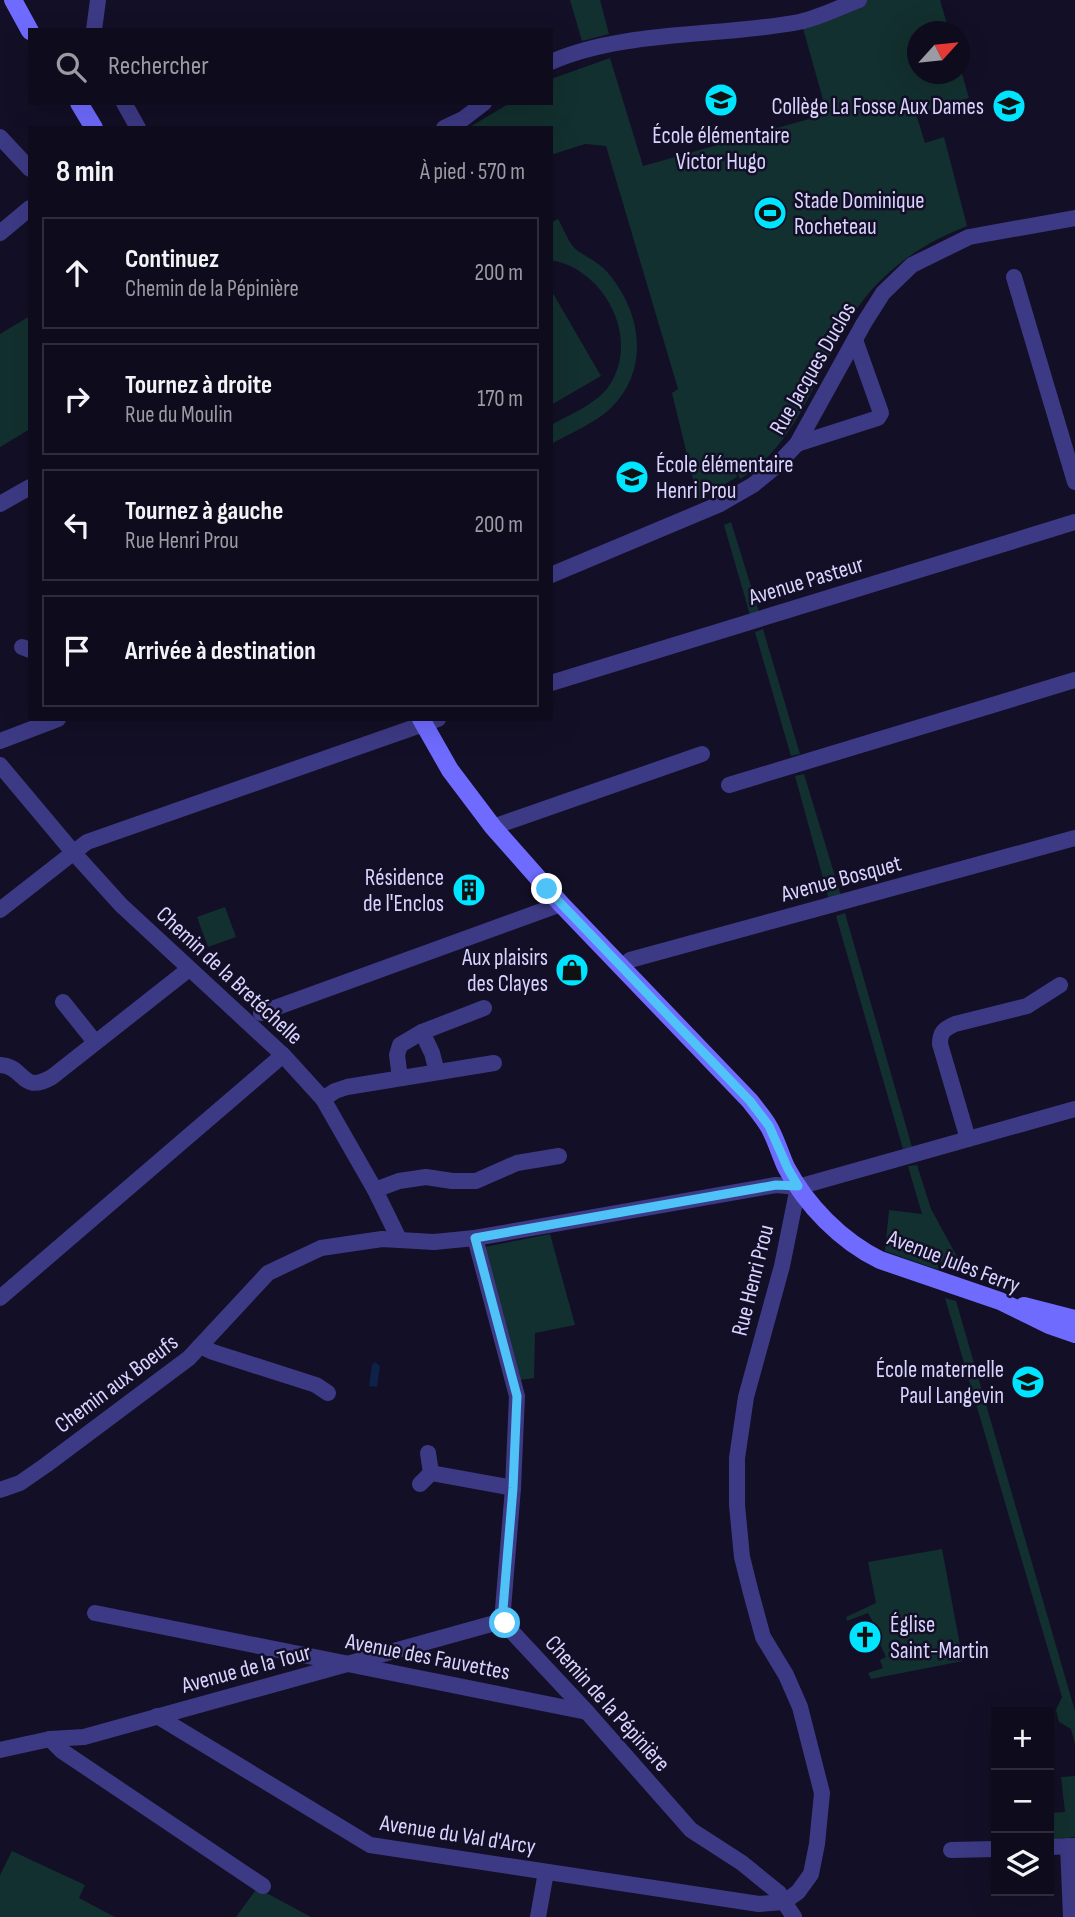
<!DOCTYPE html>
<html lang="fr">
<head>
<meta charset="utf-8">
<style>
	:root { --surface:#0e0b1c; --page:#171425; --text:#f1f3f6; --muted:#9b9ba3; --line:#2e2b3b }
	body { margin:0; font-family:"Sofia Sans Condensed",sans-serif; background:var(--page); color:var(--text) }
	.controls { position:absolute; right:21px; bottom:21px; display:grid; overflow:hidden; border-radius:0px; box-shadow:0 7px 28px #0002 }
	.controls button { width:63px; height:63px; display:grid; place-items:center; padding:0; border:0; border-bottom:2px solid var(--line); background:var(--surface); color:var(--text); font:35px sans-serif }
	.compass { position:absolute; left:907px; top:21px; width:63px; height:63px; border-radius:50%; background:var(--surface); box-shadow:0 7px 28px #0002; rotate:63deg }
	.stop { position:absolute; width:21px; height:21px; margin:-16px; border:5px solid #4fc3f7; border-radius:50%; background:#fff }
	.stop.end { background:#4fc3f7; border-color:#fff; box-shadow:0 2px 7px #0008 }
	.list { margin:0; padding:0; list-style:none }
	h2 { display:flex; justify-content:space-between; align-items:center; height:91px; margin:0; padding:0 28px; font-size:30px }
	h2 small { font-size:23px; font-weight:400; color:var(--muted) }
	.list li { display:grid; grid-template-columns:46px 1fr auto; gap:21px; align-items:center; box-sizing:border-box; height:112px; margin:0 14px 14px; padding:0 14px; border:2px solid var(--line); border-radius:0px }
	.list b { display:block; font-size:26px; white-space:nowrap }
	.list p { margin:0; font-size:23px; white-space:nowrap; color:var(--muted) }
	.list em { font-size:23px; font-style:normal; color:var(--muted) }
	.icon { flex:none; width:38px; height:38px; fill:none; stroke:currentColor; stroke-width:2; stroke-linecap:round; stroke-linejoin:round }
	.map { position:relative; flex:none; width:1075px; height:1917px; overflow:hidden }
	.search { position:absolute; background:var(--surface); box-shadow:0 7px 28px #0002; left:28px; top:28px; width:525px; height:77px; display:flex; align-items:center; gap:18px; box-sizing:border-box; padding:0 24px; border-radius:0px; color:var(--muted); font-size:26px }
	.panel { position:absolute; background:var(--surface); box-shadow:0 7px 28px #0002; left:28px; top:126px; width:525px; height:595px; border-radius:0px }
	.map>svg:first-child { display:block }
	.green { fill:#12302f }
	.water { fill:#0c2248 }
	.lines { fill:none; stroke-linecap:round; stroke-linejoin:round }
	.street { stroke:#3d3a85; stroke-width:16 }
	.secondary { stroke:#6f6bff; stroke-width:18 }
	.route { stroke:#4fc3f7; stroke-width:9 }
	.labels { text-anchor:middle; stroke-width:5; stroke-linejoin:round; paint-order:stroke }
	.poi-label { font-size:23px; fill:#d9d4ff; stroke:#130f26; text-anchor:end }
	.street-label { font-size:23px; fill:#d9d4ff; stroke:#130f26 }
</style>
</head>
<body>
<div class="map">
<svg width="1075" height="1917" viewBox="0 0 1075 1917">
	<rect width="100%" height="100%" fill="#130f26"/>
	<g class="green">
		<path d="M570,0h30l9,34 -27,7z"/>
		<path d="M859,0h81l9,31 -31,1v42h42v-7l9,31 -53,16 9,29 19,-6 23,89c-49,19 -87,47 -116,91 -35,55 -52,126 -111,162l-9,-22 6,20 -39,23 -26,-107 6,-4 -72,-243 -21,-2 -34,11v-27h-83l42,-25h41v-24l59,-21 33,108 184,-52 -26,-93z"/>
		<path d="M558,219c6,10 11,26 20,32 10,7 22,12 30,22 34,40 42,96 3,135 -16,15 -40,25 -60,36v-19c20,-11 45,-21 58,-39 32,-47 -4,-117 -58,-126v-37z"/>
		<path d="M551,290l50,86 -50,29z"/>
		<path d="M30,316v113l-30,18v-113z"/>
		<path d="M731,522l28,90 -9,3 -26,-90z"/>
		<path d="M763,629l37,125 -9,2 -36,-124z"/>
		<path d="M804,774l37,122 -12,4 -34,-124z"/>
		<path d="M225,907l11,30 -28,10 -11,-30z"/>
		<path d="M845,913l67,234 -9,2 -67,-233z"/>
		<path d="M917,1165l14,44 30,55 -24,-2 2,8 -54,-19 4,-41 33,4 -14,-48z"/>
		<path d="M550,1234l25,91 -40,8 -1,45 -14,2 -36,-133z"/>
		<path d="M945,1298l11,3 119,410v33l-4,-15 -12,-7 -3,-12 6,-13z"/>
		<path d="M942,1549l21,112 -92,18 -3,-6 15,-5 -3,-8 6,-3 -14,-30 3,-1 -7,-13 -21,8 -1,-4 30,-14 -8,-41z"/>
		<path d="M1075,1776v61l-26,3v-27l16,-1 -4,-35z"/>
		<path d="M12,1851l73,34 -6,13 36,19h-115v-42z"/>
		<path d="M257,1888l54,29h-75z"/>
	</g>
	<path class="water" d="M375,1362l5,4 -3,21 -8,-1 3,-21z"/>
	<g class="lines">
		<g class="street">
			<path d="M94,30l4,-30"/>
			<path d="M551,62c72,-32 170,-25 248,-40 20,-4 41,-15 60,-22"/>
			<path d="M124,103l14,25"/>
			<path d="M444,128l19,-9 21,-16"/>
			<path d="M0,137l30,32"/>
			<path d="M0,233l30,-25"/>
			<path d="M1014,277l61,205"/>
			<path d="M797,444l81,-26 3,-5 -26,-73"/>
			<path d="M0,504l30,-17"/>
			<path d="M551,575l169,-71 33,-19 22,-18 22,-23 67,-121 19,-30 29,-28 57,-28 106,-19"/>
			<path d="M22,647l8,3"/>
			<path d="M551,683l524,-161"/>
			<path d="M0,741l58,-22"/>
			<path d="M0,765l73,87 48,53 162,150 40,44 52,91 24,49"/>
			<path d="M729,785l346,-105"/>
			<path d="M493,827l209,-73"/>
			<path d="M0,910l87,-68 351,-123"/>
			<path d="M623,968l7,-8 445,-122"/>
			<path d="M63,1002l32,40"/>
			<path d="M261,1013l300,-109"/>
			<path d="M422,1032l10,21 5,19"/>
			<path d="M0,1065c25,1 21,30 52,12l137,-108"/>
			<path d="M400,1078l-3,-23 3,-10 22,-13 62,-24"/>
			<path d="M323,1099l12,-8 12,-4 147,-24"/>
			<path d="M968,1139l-28,-95c0,-12 4,-15 15,-20l72,-18 33,-21"/>
			<path d="M375,1190l24,-9 27,-4 26,4h24l41,-18 42,-7"/>
			<path d="M0,1298l283,-243"/>
			<path d="M200,1346l13,6 103,33 12,8"/>
			<path d="M428,1453l3,20"/>
			<path d="M420,1484l11,-11 82,15"/>
			<path d="M0,1490l20,-7 26,-18 143,-107 79,-85 53,-25 61,-9 52,3 41,-4 301,-53 22,2 277,-78"/>
			<path d="M95,1613l492,99"/>
			<path d="M157,1716l213,129 389,59 25,-2 -5,-9 -37,-30 -51,-33 -104,-118 -85,-91 11,-133 4,-92 -42,-158"/>
			<path d="M50,1739l12,12 201,135"/>
			<path d="M0,1750l50,-11 34,-2 418,-116"/>
			<path d="M1068,1846l3,71"/>
			<path d="M1049,1847l26,-1"/>
			<path d="M951,1850l45,-1"/>
			<path d="M538,1917l8,-45"/>
			<path d="M794,1917l-10,-15 14,-10 13,-18 6,-30 5,-51 -22,-86 -14,-32 -23,-38 -12,-44 -9,-36 -5,-52v-47l9,-61 36,-131 16,-79"/>
		</g>
		<g class="secondary">
			<path d="M13,0l17,31"/>
			<path d="M79,103l15,25"/>
			<path d="M421,719l29,51 43,57 68,77 189,197c6,8 14,17 19,26 7,12 11,27 17,40 20,38 55,74 94,93l120,41 49,24 26,9"/>
			<path d="M1024,1306l51,13"/>
		</g>
	</g>
	<g class="lines">
		<path class="route" d="M505,1623l-3,-2 11,-133 4,-92 -42,-158 301,-53 22,1 -10,-17 -19,-43 -19,-25 -203,-212"/>
	</g>
	<defs>
		<symbol id="school-disc" viewBox="-11 -11 22 22"><circle r="9.5" fill="#00e5ff" stroke="#130f26"/><path d="M0-5L7-2L0 1L-7-2ZM-4 1L0 2.5L4 1V4Q0 6-4 4Z" fill="#111"/></symbol>
		<symbol id="stadium-disc" viewBox="-11 -11 22 22"><circle r="9.5" fill="#00e5ff" stroke="#130f26"/><path d="M0-5a6.5 5 0 1 0 0 10a6.5 5 0 1 0 0-10ZM-3.5-1.8h7v3.6h-7Z" fill="#111"/></symbol>
		<symbol id="building-disc" viewBox="-11 -11 22 22"><circle r="9.5" fill="#00e5ff" stroke="#130f26"/><path d="M-4-6H4V6H1V3H-1V6H-4ZM-2.5-4.3h1.7v1.8h-1.7ZM.8-4.3h1.7v1.8H.8ZM-2.5-1h1.7V.8h-1.7ZM.8-1h1.7V.8H.8Z" fill="#111"/></symbol>
		<symbol id="shop-disc" viewBox="-11 -11 22 22"><circle r="9.5" fill="#00e5ff" stroke="#130f26"/><path d="M-5-2.5h2.3a2.7 3.5 0 0 1 5.4 0H5L5.5 6h-11ZM-1.5-2.5h3a1.5 2.3 0 0 0-3 0Z" fill="#111"/></symbol>
		<symbol id="church-disc" viewBox="-11 -11 22 22"><circle r="9.5" fill="#00e5ff" stroke="#130f26"/><path d="M-1.2-6h2.4v3.5h3.3v2.4h-3.3V6h-2.4V-.1h-3.3v-2.4h3.3Z" fill="#111"/></symbol>
	</defs>
	<g fill-rule="evenodd">
		<use href="#school-disc" x="702" y="81" width="38" height="38"/>
		<use href="#school-disc" x="990" y="87" width="38" height="38"/>
		<use href="#stadium-disc" x="751" y="194" width="38" height="38"/>
		<use href="#school-disc" x="613" y="458" width="38" height="38"/>
		<use href="#building-disc" x="450" y="871" width="38" height="38"/>
		<use href="#shop-disc" x="553" y="951" width="38" height="38"/>
		<use href="#school-disc" x="1009" y="1363" width="38" height="38"/>
		<use href="#church-disc" x="846" y="1618" width="38" height="38"/>
	</g>
	<g class="labels">
		<g class="poi-label">
			<text x="984" y="114">Collège La Fosse Aux Dames</text>
			<text x="721" y="143" text-anchor="middle">École élémentaire<tspan x="721" dy="26">Victor Hugo</tspan></text>
			<text x="794" y="208" text-anchor="start">Stade Dominique<tspan x="794" dy="26">Rocheteau</tspan></text>
			<text x="656" y="472" text-anchor="start">École élémentaire<tspan x="656" dy="26">Henri Prou</tspan></text>
			<text x="444" y="885">Résidence<tspan x="444" dy="26">de l'Enclos</tspan></text>
			<text x="548" y="965">Aux plaisirs<tspan x="548" dy="26">des Clayes</tspan></text>
			<text x="1004" y="1377">École maternelle<tspan x="1004" dy="26">Paul Langevin</tspan></text>
			<text x="890" y="1632" text-anchor="start">Église<tspan x="890" dy="26">Saint-Martin</tspan></text>
		</g>
		<g class="street-label">
			<text transform="translate(812 368) rotate(-60)" y="8">Rue Jacques Duclos</text>
			<text transform="translate(806 580) rotate(-17)" y="8">Avenue Pasteur</text>
			<text transform="translate(841 878) rotate(-15)" y="8">Avenue Bosquet</text>
			<text transform="translate(230 975) rotate(43)" y="8">Chemin de la Bretéchelle</text>
			<text transform="translate(954 1261) rotate(21)" y="8">Avenue Jules Ferry</text>
			<text transform="translate(752 1280) rotate(-76)" y="8">Rue Henri Prou</text>
			<text transform="translate(116 1383) rotate(-37)" y="8">Chemin aux Boeufs</text>
			<text transform="translate(428 1656) rotate(11)" y="8">Avenue des Fauvettes</text>
			<text transform="translate(246 1668) rotate(-15)" y="8">Avenue de la Tour</text>
			<text transform="translate(608 1703) rotate(48)" y="8">Chemin de la Pépinière</text>
			<text transform="translate(458 1834) rotate(9)" y="8">Avenue du Val d'Arcy</text>
		</g>
	</g>
</svg>
<div class="controls">
<button>+</button>
<button>−</button>
<button><svg class="icon" aria-label="layers" viewBox="0 0 24 24"><path d="M12 4l9 5-9 5-9-5zM3 14l9 5 9-5"/></svg></button>
</div>
<svg class="compass" viewBox="-18 -18 36 36"><path d="M0-13l5 13h-10z" fill="#e53935"/><path d="M0 13l5-13h-10z" fill="#9b9ba3"/></svg>
<div class="stop" style="left:505px;top:1623px"></div>
<div class="stop end" style="left:547px;top:889px"></div>
<div class="search"><svg class="icon" aria-label="search" viewBox="0 0 24 24"><circle cx="10" cy="10" r="6"/><path d="M15 15l6 6"/></svg>Rechercher</div>
<section class="panel">
<h2>8 min<small>À pied · 570 m</small></h2>
<ul class="list">
<li><svg class="icon" aria-label="ahead" viewBox="0 0 24 24"><path d="M12 20V5M6 11l6-6 6 6"/></svg><div><b>Continuez</b><p>Chemin de la Pépinière</p></div><em>200 m</em></li>
<li><svg class="icon" aria-label="right" viewBox="0 0 24 24"><path d="M7 20v-9h11M14 6l5 5-5 5"/></svg><div><b>Tournez à droite</b><p>Rue du Moulin</p></div><em>170 m</em></li>
<li><svg class="icon" aria-label="left" viewBox="0 0 24 24"><path d="M17 20v-9H6M10 6l-5 5 5 5"/></svg><div><b>Tournez à gauche</b><p>Rue Henri Prou</p></div><em>200 m</em></li>
<li><svg class="icon" aria-label="arrive" viewBox="0 0 24 24"><path d="M6 21V4h12l-3 4 3 4H6"/></svg><div><b>Arrivée à destination</b></div></li>
</ul>
</section>
</div>
</body>
</html>
